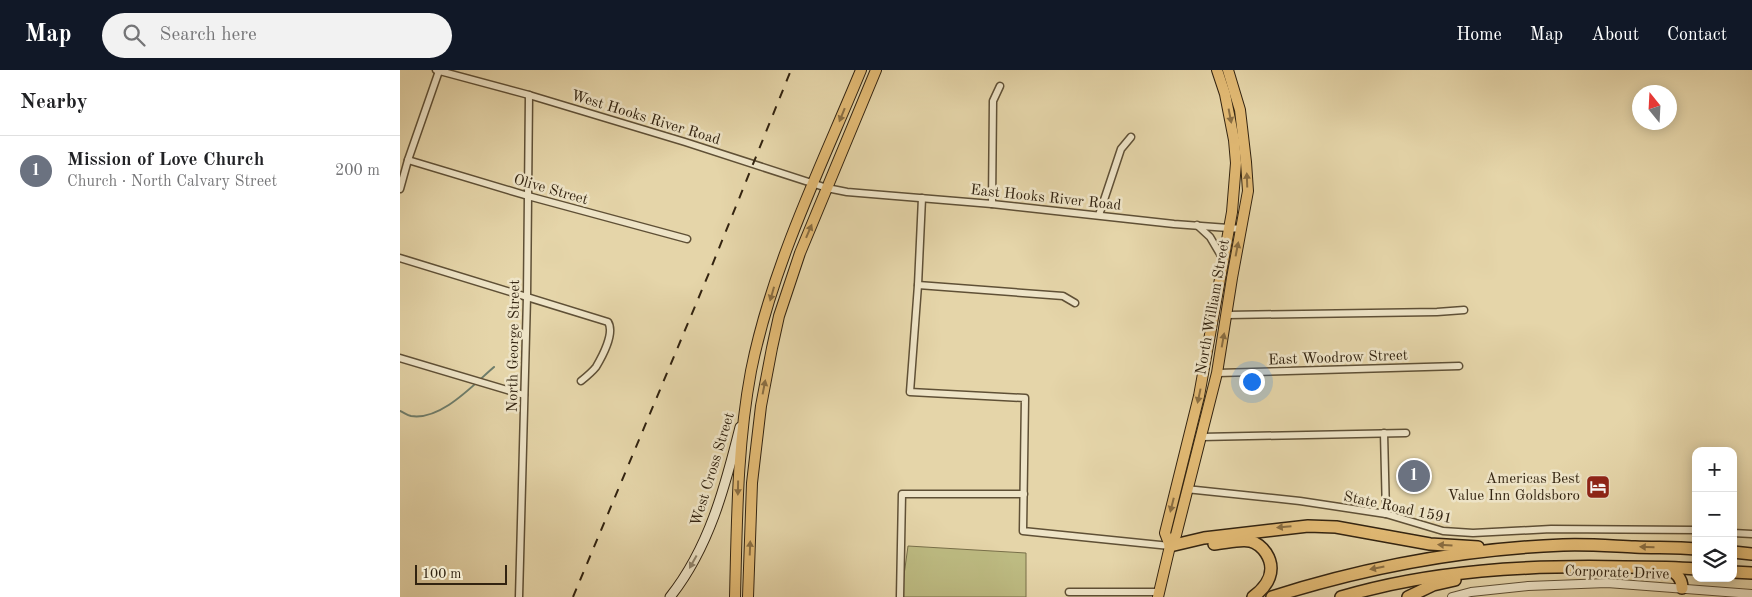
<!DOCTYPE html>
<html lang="en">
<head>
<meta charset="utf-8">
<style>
	:root { --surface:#fff; --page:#f2f2f2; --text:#202124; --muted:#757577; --line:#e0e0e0; --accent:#111827 }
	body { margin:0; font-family:"Old Standard TT",serif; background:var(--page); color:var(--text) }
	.controls { position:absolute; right:15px; bottom:15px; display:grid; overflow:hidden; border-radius:10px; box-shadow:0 2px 12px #0003 }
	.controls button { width:45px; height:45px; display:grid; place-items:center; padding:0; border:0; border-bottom:1px solid var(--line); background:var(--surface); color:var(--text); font:25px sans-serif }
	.compass { position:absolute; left:1232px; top:15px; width:45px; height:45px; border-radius:50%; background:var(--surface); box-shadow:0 2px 12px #0003; rotate:342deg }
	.scale { position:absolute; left:15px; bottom:12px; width:92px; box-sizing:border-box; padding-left:5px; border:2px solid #322310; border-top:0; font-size:14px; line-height:18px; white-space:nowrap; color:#322310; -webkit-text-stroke:4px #eee4c7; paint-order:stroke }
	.you { position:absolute; left:851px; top:311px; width:18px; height:18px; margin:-12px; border:4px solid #fff; border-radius:50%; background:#1a73e8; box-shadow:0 0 0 8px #1a73e833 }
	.badge { display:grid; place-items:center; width:32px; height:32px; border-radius:50%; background:var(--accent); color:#fff; font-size:16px; font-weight:700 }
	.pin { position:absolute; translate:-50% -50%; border:2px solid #fff; box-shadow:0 1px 5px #0006 }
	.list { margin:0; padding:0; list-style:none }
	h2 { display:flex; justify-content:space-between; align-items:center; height:65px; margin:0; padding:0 20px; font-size:21px }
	h2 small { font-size:16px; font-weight:400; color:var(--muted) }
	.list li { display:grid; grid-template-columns:32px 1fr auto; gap:15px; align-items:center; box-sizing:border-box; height:70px; padding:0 20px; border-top:1px solid var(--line) }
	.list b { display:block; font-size:19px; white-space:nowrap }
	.list p { margin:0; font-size:16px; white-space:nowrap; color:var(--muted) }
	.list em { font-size:16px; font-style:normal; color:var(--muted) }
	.icon { flex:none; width:28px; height:28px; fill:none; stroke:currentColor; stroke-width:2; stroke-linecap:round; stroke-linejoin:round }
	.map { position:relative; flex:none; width:1352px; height:527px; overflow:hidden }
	header { display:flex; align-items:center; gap:30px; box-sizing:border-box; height:70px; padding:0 25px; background:var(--accent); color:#fff }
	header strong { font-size:24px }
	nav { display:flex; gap:28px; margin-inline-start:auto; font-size:18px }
	.search { width:350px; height:45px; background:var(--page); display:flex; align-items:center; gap:12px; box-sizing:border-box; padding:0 18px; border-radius:28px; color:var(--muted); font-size:19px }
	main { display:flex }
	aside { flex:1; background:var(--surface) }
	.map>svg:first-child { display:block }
	.green { fill:#bdbb82; stroke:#786f49 }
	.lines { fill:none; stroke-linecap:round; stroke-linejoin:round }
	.stream { stroke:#6e7d6b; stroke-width:2 }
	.minor-casing { stroke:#5f5036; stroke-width:9 }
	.tertiary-casing { stroke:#5f5036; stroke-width:10 }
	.secondary-casing { stroke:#322310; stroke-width:11 }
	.primary-casing { stroke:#322310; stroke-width:12 }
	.motorway-casing { stroke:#322310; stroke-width:14 }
	.minor { stroke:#eee4c7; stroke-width:6 }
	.tertiary { stroke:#eee4c7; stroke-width:8 }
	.secondary { stroke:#eee4c7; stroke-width:9 }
	.primary { stroke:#e2ba74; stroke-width:10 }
	.motorway { stroke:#e2ba74; stroke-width:11 }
	.rail { stroke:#322310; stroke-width:2; stroke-dasharray:9 9; stroke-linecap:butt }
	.oneway { fill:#8a6e42 }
	.oneway2 { fill:#90846c }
	.labels { text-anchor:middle; stroke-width:5; stroke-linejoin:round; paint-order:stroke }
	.street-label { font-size:15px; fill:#322310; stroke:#eee4c7 }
	.poi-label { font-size:15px; fill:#322310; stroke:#eee4c7; text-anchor:end }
</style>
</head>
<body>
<header>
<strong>Map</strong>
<div class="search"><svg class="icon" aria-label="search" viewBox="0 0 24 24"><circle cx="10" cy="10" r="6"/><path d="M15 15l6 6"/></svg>Search here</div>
<nav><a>Home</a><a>Map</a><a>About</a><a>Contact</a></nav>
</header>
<main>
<aside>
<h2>Nearby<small></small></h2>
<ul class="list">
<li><span class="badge" style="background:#6b7280">1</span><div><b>Mission of Love Church</b><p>Church · North Calvary Street</p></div><em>200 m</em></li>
</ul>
</aside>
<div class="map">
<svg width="1352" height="527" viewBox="0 0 1352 527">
	<rect width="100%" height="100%" fill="#e5d5a9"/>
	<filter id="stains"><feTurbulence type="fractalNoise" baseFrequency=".004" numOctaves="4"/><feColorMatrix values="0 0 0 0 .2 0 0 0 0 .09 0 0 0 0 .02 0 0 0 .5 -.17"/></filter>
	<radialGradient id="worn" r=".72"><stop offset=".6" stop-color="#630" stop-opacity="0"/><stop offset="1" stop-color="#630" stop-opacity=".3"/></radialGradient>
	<path class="green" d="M508,476l118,7v44h-125z"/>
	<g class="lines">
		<path class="stream" d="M0,341c3,1 7,4 11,5 30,5 63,-32 83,-49"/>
		<defs>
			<g id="minor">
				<path d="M36,0l93,25 156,47 142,46 20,4 145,12 182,20 68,5"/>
				<path d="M8,90l120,36 159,43"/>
				<path d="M0,119l8,-29 31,-89"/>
				<path d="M522,128l-4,87 -8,107 115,6 -2,133 147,15"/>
				<path d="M592,134l1,-103 7,-15"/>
				<path d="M699,145l22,-66 10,-12"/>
				<path d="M797,155l13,12 13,22"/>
				<path d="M0,188l208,64c7,11 -6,35 -12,45 -4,5 -10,10 -15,14"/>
				<path d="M518,215l145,11 12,7"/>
				<path d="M827,245l210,-3 27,-2"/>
				<path d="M0,288l124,37"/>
				<path d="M817,303l242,-7"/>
				<path d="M984,363l2,81"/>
				<path d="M801,367l205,-4"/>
				<path d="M786,419l114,12 86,13 57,17 30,2 78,-4 145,1"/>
				<path d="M1333,463l19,1"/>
				<path d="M669,522h90"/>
				<path d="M119,527l8,-300 2,-202"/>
				<path d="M500,527l2,-103h122"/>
			</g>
			<path id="tertiary" d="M1052,527l19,-5 57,-6 79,-3 145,11"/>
			<path id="secondary" d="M270,527c39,-49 55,-110 70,-170"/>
			<g id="primary">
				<path d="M770,476l-5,-13 34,-137 33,-184 4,-49 -2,-23 -9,-46 -8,-24"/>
				<path d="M335,527c2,-76 2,-151 16,-226 21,-105 69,-202 110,-301"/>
				<path d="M348,527l4,-114 9,-77 11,-58 7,-32 21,-63 76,-183"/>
				<path d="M758,527l12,-51 6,-11 41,-162 15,-95 16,-87 -2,-29 -6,-52 -12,-40"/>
			</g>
			<g id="motorway">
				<path d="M814,474c12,-1 25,-5 36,-3 7,2 12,6 16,12 11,17 2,33 -13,44"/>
				<path d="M770,476l34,-8 104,-12 28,1 94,17 48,3"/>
				<path d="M1333,482l19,2"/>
				<path d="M1266,498c9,4 16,9 16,20"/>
				<path d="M1333,502l19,1"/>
				<path d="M872,527c94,-30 192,-48 291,-52 24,-1 48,1 72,2 20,1 41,0 61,2"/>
				<path d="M941,527c91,-27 188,-32 283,-30 24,0 48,0 72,2"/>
				<path d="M1008,527l25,-12 22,-5"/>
			</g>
		</defs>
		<use href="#minor" class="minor-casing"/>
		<use href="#tertiary" class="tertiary-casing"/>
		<use href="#secondary" class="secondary-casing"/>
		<use href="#primary" class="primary-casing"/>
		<use href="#motorway" class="motorway-casing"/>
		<use href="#minor" class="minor"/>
		<use href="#tertiary" class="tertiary"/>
		<use href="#secondary" class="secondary"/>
		<use href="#primary" class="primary"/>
		<use href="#motorway" class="motorway"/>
		<path class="rail" d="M173,527l136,-324 82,-203"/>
	</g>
	<defs><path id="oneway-solid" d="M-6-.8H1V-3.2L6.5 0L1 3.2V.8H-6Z" transform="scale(1.25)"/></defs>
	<g class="oneway">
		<use href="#oneway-solid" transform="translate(442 45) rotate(112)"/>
		<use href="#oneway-solid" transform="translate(830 46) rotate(79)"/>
		<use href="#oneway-solid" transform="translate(847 110) rotate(-92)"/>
		<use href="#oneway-solid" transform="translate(409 161) rotate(-67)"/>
		<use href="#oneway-solid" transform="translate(837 179) rotate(-79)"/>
		<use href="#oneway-solid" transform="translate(372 224) rotate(106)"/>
		<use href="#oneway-solid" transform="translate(823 270) rotate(-80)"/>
		<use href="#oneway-solid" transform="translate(364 317) rotate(-79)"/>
		<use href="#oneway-solid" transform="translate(799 326) rotate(102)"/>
		<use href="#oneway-solid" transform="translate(338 418) rotate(91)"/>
		<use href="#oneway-solid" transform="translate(772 435) rotate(104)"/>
		<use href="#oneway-solid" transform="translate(884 457) rotate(175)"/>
		<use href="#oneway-solid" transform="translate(1045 475) rotate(-176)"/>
		<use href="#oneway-solid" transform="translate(1247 477) rotate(-178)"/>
		<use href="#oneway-solid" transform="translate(350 478) rotate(-88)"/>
		<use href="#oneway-solid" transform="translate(977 498) rotate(169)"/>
	</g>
	<use class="oneway2" href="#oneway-solid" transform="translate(293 492) rotate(119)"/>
	<defs>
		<symbol id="hotel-square" viewBox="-11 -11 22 22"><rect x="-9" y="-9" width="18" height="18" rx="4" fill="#8f2418" stroke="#eee4c7"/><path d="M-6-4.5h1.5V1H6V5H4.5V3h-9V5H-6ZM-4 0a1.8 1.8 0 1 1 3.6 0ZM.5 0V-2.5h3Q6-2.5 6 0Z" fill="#fff"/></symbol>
	</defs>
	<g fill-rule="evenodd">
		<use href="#hotel-square" x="1184" y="403" width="28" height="28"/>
	</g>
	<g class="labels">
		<g class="street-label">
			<text transform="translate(246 47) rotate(17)" y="5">West Hooks River Road</text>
			<text transform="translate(151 119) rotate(16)" y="5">Olive Street</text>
			<text transform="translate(646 127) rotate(6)" y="5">East Hooks River Road</text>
			<text transform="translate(812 237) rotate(-80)" y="5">North William Street</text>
			<text transform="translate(113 276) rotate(-89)" y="5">North George Street</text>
			<text transform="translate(938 287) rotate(-2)" y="5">East Woodrow Street</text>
			<text transform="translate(312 399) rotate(-73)" y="5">West Cross Street</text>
			<text transform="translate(998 437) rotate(12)" y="5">State Road 1591</text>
			<text transform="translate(1217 502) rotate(2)" y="5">Corporate Drive</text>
		</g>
		<g class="poi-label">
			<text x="1180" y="413">Americas Best<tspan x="1180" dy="17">Value Inn Goldsboro</tspan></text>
		</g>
	</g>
	<rect width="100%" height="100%" filter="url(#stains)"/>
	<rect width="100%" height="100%" fill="url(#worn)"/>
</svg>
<div class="controls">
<button>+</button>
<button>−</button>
<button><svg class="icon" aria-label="layers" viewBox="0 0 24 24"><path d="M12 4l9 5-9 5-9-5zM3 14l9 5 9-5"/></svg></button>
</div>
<svg class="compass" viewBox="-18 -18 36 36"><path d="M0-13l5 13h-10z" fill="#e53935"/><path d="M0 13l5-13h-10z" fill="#757577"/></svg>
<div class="scale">100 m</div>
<div class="you"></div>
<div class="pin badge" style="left:1014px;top:406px;background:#6b7280">1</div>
</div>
</main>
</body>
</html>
